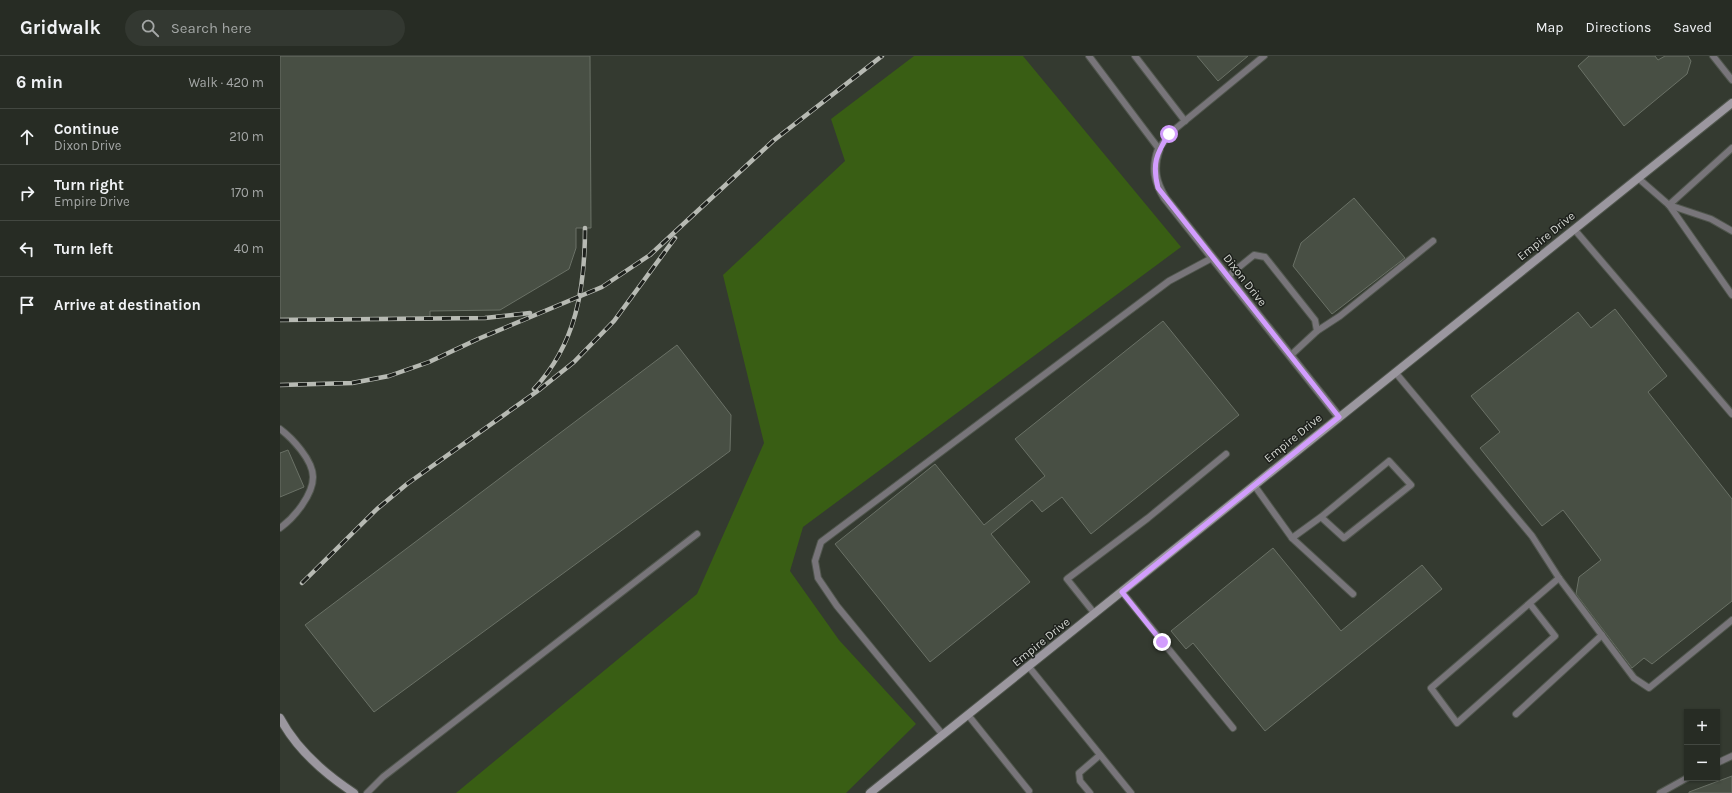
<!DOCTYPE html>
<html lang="en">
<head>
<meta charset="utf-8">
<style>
	:root { --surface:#272c24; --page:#333831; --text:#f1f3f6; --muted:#a4a7a6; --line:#434841 }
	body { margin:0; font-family:Karla,sans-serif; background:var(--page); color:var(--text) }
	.controls { position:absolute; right:12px; bottom:12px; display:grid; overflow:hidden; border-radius:0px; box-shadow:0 1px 3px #0004 }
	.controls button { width:36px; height:36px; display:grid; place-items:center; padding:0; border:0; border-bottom:1px solid var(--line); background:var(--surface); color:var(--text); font:20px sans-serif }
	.stop { position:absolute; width:12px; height:12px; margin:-9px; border:3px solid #d29dfd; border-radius:50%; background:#fff }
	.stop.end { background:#d29dfd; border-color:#fff; box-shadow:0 1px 4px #0008 }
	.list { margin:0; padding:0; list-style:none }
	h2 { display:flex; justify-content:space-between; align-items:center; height:52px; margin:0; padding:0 16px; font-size:17px }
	h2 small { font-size:13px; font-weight:400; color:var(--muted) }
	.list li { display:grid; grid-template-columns:26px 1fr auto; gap:12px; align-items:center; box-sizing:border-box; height:56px; padding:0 16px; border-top:1px solid var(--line) }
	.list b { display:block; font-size:15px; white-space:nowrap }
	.list p { margin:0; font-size:13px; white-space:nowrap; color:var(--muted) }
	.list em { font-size:13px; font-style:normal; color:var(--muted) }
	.icon { flex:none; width:22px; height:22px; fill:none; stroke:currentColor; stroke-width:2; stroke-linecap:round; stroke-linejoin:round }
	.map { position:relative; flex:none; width:1452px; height:737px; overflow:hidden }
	header { display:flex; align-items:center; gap:24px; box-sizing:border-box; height:56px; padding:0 20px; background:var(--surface); border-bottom:1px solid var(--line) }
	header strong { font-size:19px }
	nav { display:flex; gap:22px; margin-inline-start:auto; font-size:14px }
	.search { width:280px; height:36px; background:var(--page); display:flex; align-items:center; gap:10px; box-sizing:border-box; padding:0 14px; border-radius:22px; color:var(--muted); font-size:15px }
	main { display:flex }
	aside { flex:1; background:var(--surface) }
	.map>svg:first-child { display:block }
	.green { fill:#395e14 }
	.building { fill:#484f44; stroke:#6a7166 }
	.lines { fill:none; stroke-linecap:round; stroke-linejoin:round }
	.lane-casing { stroke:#50564d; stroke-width:8 }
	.street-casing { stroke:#50564d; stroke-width:10 }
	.secondary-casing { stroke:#50564d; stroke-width:10 }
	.lane { stroke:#78757a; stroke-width:6 }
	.street { stroke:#78757a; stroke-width:8 }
	.secondary { stroke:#9b979f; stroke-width:8 }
	.rail-casing { stroke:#b7bab3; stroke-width:4.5 }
	.rail { stroke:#1d201c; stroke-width:3; stroke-dasharray:9; stroke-linecap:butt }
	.route { stroke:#d29dfd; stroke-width:5 }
	.labels { text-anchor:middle; stroke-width:3; stroke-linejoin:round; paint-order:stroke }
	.street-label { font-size:12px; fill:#d2d5cf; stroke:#1d201c }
</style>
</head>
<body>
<header>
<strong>Gridwalk</strong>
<div class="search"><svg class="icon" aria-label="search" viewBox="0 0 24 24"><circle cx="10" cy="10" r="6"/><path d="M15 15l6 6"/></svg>Search here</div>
<nav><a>Map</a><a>Directions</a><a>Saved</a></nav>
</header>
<main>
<aside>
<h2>6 min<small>Walk · 420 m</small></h2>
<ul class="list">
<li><svg class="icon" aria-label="ahead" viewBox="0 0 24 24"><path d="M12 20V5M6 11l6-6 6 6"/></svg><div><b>Continue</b><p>Dixon Drive</p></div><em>210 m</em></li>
<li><svg class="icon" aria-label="right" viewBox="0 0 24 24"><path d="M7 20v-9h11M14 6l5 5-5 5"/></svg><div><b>Turn right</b><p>Empire Drive</p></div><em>170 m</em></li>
<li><svg class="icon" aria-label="left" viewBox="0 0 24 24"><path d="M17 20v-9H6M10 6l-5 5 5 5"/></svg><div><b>Turn left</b></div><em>40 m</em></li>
<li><svg class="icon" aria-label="arrive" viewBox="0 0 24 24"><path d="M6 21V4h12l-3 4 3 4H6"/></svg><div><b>Arrive at destination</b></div></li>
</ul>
</aside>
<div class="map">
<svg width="1452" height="737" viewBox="0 0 1452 737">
	<rect width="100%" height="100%" fill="#343a30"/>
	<path class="green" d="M634,0h109l158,191 -378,280 -13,44 49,69 77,84 -70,69h-390l241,-199 67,-151 -41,-168 122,-114 -14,-42z"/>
	<g class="building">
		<path d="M0,0h310l1,172h-15v20l-7,21 -69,41 -70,1v6l-150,1z"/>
		<path d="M917,0h51l-30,25z"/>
		<path d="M1309,0h66l3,4 7,-4h23l3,5 -4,13 -63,52 -46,-60z"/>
		<path d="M1074,142l51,60 -73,56 -39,-48 8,-23z"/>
		<path d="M1335,253l52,67 -19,16 84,107v102l-80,63 -8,-6 -12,10 -56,-74 3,-17 22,-17 -38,-50 -21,16 -62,-78 20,-16 -29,-36 107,-84 13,16z"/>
		<path d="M883,265l76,94 -148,119 -29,-37 -20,15 -10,-12 -41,34 39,48 -100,80 -95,-118 100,-80 49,61 61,-49 -30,-37z"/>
		<path d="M397,289l54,70 -1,36 -356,261 -69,-87z"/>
		<path d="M8,394l16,37 -24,10v-44z"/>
		<path d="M993,492l68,83 81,-66 20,24 -177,142 -72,-88 -7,6 -15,-18z"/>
		<path d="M1452,720v17h-43v-1z"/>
	</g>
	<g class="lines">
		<defs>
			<g id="lane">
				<path d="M809,0l70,93 10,-15 95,-78"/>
				<path d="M855,0l50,65"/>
				<path d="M1433,0l19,24"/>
				<path d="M1358,122l31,27 63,90"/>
				<path d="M1389,149l63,-57"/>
				<path d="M1389,149l42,14 21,12"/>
				<path d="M1294,173l158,185"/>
				<path d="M947,221l27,-22 11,2 50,63 2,11 -27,25"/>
				<path d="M1037,275l23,-15 93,-75"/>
				<path d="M1115,316l137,164 27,42 75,100 15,10 83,-68"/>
				<path d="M0,373c12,9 33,31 33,48 0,18 -19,41 -33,51"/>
				<path d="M974,429l38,53 61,56"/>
				<path d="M1012,482l29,-21 68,-56 22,24 -67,53 -23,-21"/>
				<path d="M842,536l111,136"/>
				<path d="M1250,548l25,32 -98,87 -26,-35 128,-110"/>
				<path d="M815,558l-28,-35 81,-61 78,-64"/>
				<path d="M749,611l102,126"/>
				<path d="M1236,658l86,-79"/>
				<path d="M688,659l61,76"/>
				<path d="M663,679l-106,-129 -19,-28 -3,-17 6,-19 348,-261 43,-23"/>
				<path d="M1437,707l15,-7"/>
				<path d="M87,737l16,-16 314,-243"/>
				<path d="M810,737l-10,-12 -1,-8 21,-18"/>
				<path d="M1380,737l27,-15"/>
			</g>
			<path id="street" d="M879,93c-7,19 -4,33 6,49l174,219"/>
			<g id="secondary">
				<path d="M0,662c17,32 45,56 74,75"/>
				<path d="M590,737l862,-690"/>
			</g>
		</defs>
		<use href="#lane" class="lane-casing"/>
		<use href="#street" class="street-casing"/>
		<use href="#secondary" class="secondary-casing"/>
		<use href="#lane" class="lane"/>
		<use href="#street" class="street"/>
		<use href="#secondary" class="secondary"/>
		<defs>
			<g id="rail">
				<path d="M0,264l205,-2 45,-5"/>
				<path d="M0,329l72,-2 37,-7 40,-14 49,-23 124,-52 48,-32 123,-114 109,-85"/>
				<path d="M254,333c42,-45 51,-100 51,-161"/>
				<path d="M22,527l75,-74 30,-25 132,-94 35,-28 40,-41 61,-83"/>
			</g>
		</defs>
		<use href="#rail" class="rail-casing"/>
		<use href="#rail" class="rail"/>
	</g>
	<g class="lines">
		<path class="route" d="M882,586l-40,-50 217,-175 -181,-229c-6,-24 -2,-34 11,-54"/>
	</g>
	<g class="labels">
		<g class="street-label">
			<text transform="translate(1266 180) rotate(-39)" y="4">Empire Drive</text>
			<text transform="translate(965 224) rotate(52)" y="4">Dixon Drive</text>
			<text transform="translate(1013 382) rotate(-39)" y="4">Empire Drive</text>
			<text transform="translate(761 586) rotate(-39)" y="4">Empire Drive</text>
		</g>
	</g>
</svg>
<div class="controls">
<button>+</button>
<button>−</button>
</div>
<div class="stop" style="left:889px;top:78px"></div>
<div class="stop end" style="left:882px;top:586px"></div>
</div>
</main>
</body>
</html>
